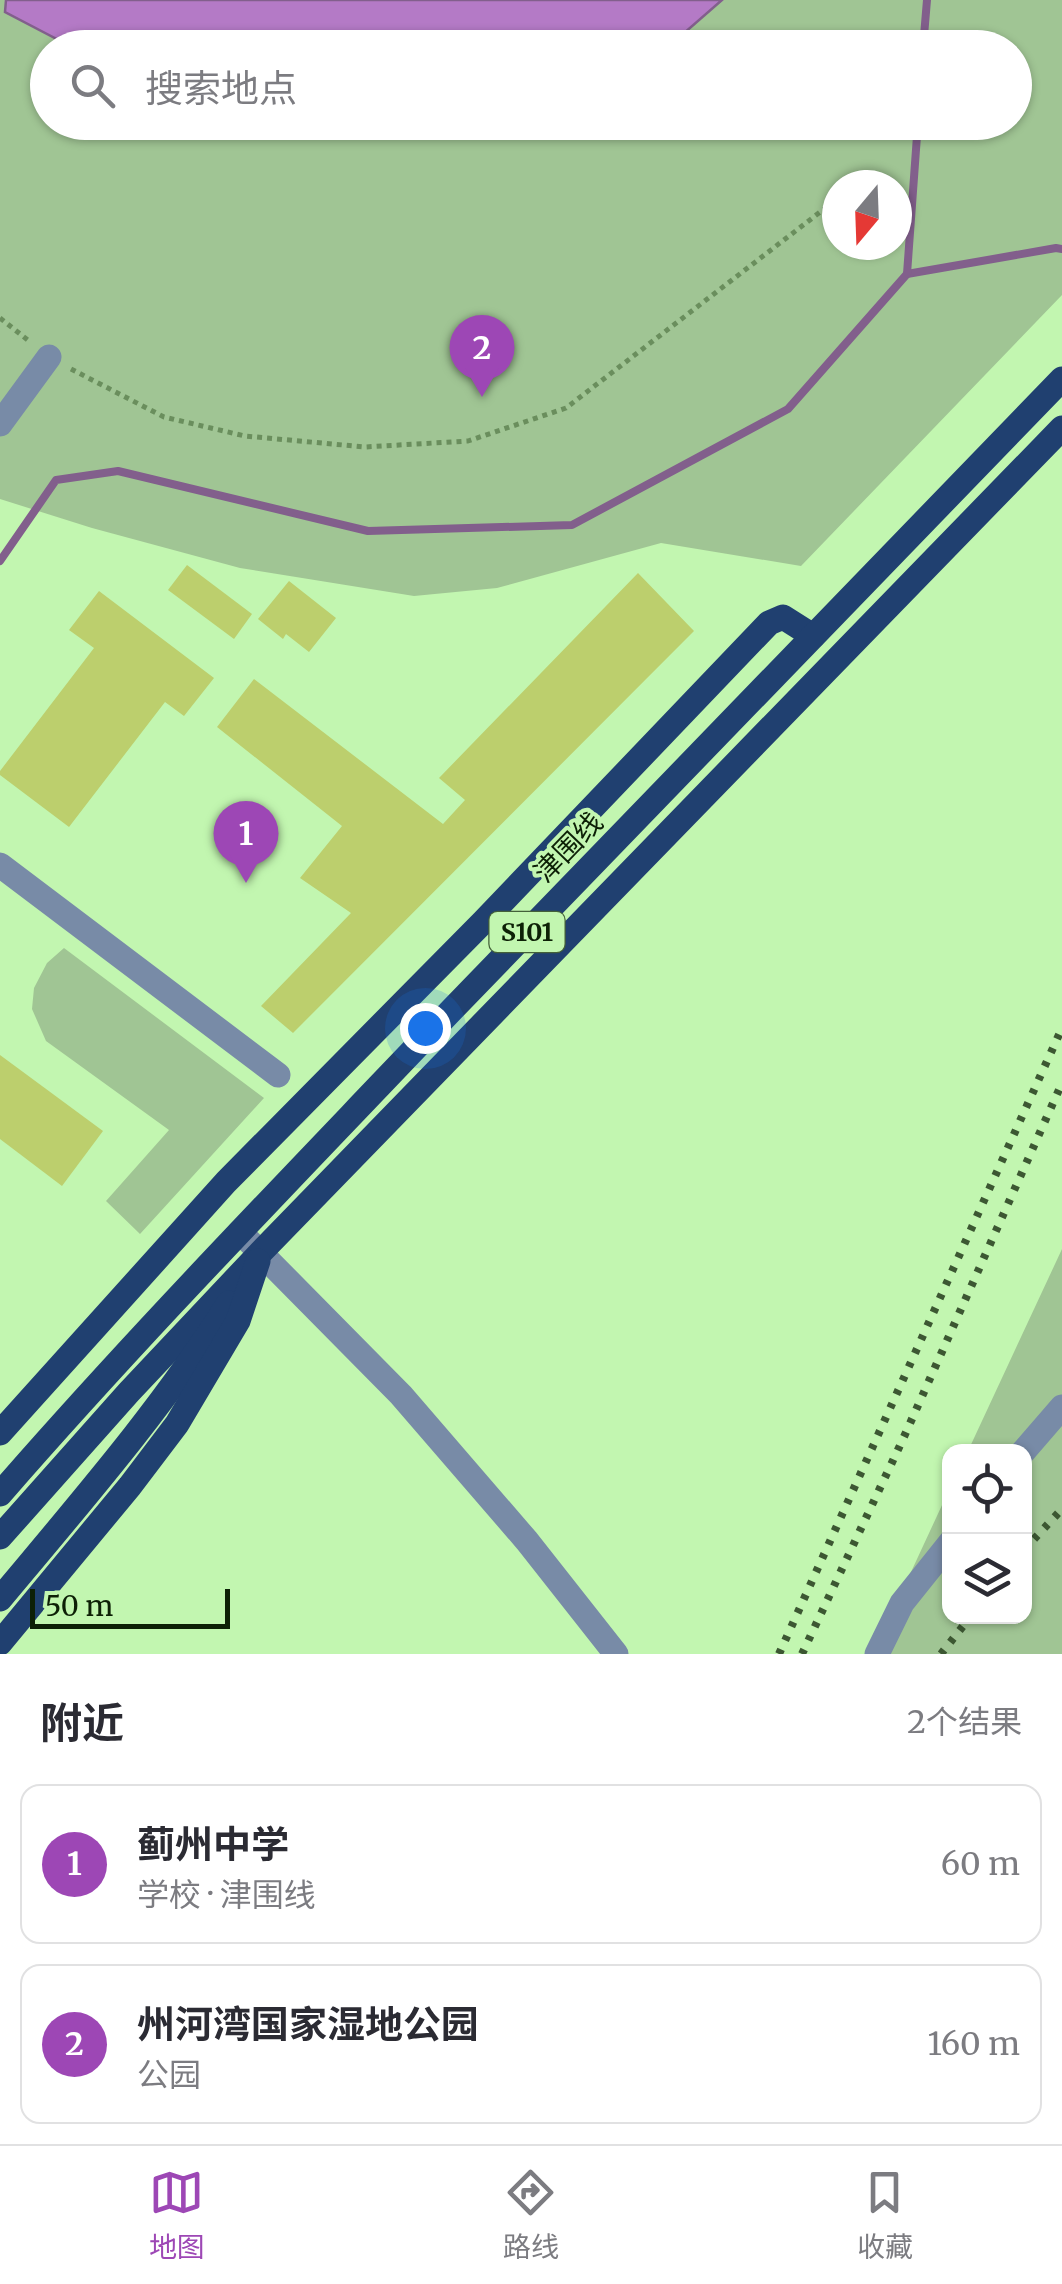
<!DOCTYPE html>
<html lang="zh">
<head>
<meta charset="utf-8">
<style>
	:root { --surface:#fff; --page:#f7f7f7; --text:#2b2b33; --muted:#7c7c81; --line:#e1e1e2; --accent:#9d47b5 }
	body { margin:0; font-family:Merriweather,"Noto Sans SC",serif; background:var(--page); color:var(--text) }
	.controls { position:absolute; right:30px; bottom:30px; display:grid; overflow:hidden; border-radius:20px; box-shadow:0 2px 8px #0004 }
	.controls button { width:90px; height:90px; display:grid; place-items:center; padding:0; border:0; border-bottom:2px solid var(--line); background:var(--surface); color:var(--text); font:50px sans-serif }
	.compass { position:absolute; left:822px; top:170px; width:90px; height:90px; border-radius:50%; background:var(--surface); box-shadow:0 2px 8px #0004; rotate:199deg }
	.scale { position:absolute; left:30px; bottom:25px; width:200px; box-sizing:border-box; padding-left:10px; border:5px solid #0d2006; border-top:0; font-size:28px; line-height:35px; white-space:nowrap; color:#0d2006; -webkit-text-stroke:8px #c2f6b0; paint-order:stroke }
	.you { position:absolute; left:425px; top:1028px; width:35px; height:35px; margin:-25px; border:8px solid #fff; border-radius:50%; background:#1a73e8; box-shadow:0 0 0 15px #1a73e833 }
	.badge { display:grid; place-items:center; width:65px; height:65px; border-radius:50%; background:var(--accent); color:#fff; font-size:32px; font-weight:700 }
	.pin { position:absolute; translate:-50% -82px; filter:drop-shadow(0 2px 5px #0008) }
	.pin::after { content:''; position:absolute; top:52px; width:35px; height:30px; background:inherit; clip-path:polygon(0 0,100% 0,50% 100%) }
	.list { margin:0; padding:0; list-style:none }
	h2 { display:flex; justify-content:space-between; align-items:center; height:130px; margin:0; padding:0 40px; font-size:42px }
	h2 small { font-size:32px; font-weight:400; color:var(--muted) }
	.list li { display:grid; grid-template-columns:65px 1fr auto; gap:30px; align-items:center; box-sizing:border-box; height:160px; margin:0 20px 20px; padding:0 20px; border:2px solid var(--line); border-radius:20px }
	.list b { display:block; font-size:38px; white-space:nowrap }
	.list p { margin:0; font-size:32px; white-space:nowrap; color:var(--muted) }
	.list em { font-size:32px; font-style:normal; color:var(--muted) }
	.icon { flex:none; width:55px; height:55px; fill:none; stroke:currentColor; stroke-width:2; stroke-linecap:round; stroke-linejoin:round }
	.map { position:relative; flex:none; width:1062px; height:1654px; overflow:hidden }
	.search { position:absolute; background:var(--surface); box-shadow:0 2px 8px #0004; left:30px; right:30px; top:30px; height:110px; display:flex; align-items:center; gap:25px; box-sizing:border-box; padding:0 35px; border-radius:55px; color:var(--muted); font-size:38px }
	.sheet { height:490px; background:var(--surface) }
	nav { display:flex; justify-content:space-around; align-items:center; box-sizing:border-box; height:140px; border-top:2px solid var(--line); background:var(--surface); font-size:28px; color:var(--muted) }
	nav a { display:grid; justify-items:center; gap:5px }
	nav .on { color:var(--accent) }
	.map>svg:first-child { display:block }
	.green { fill:#a0c594; fill-rule:evenodd }
	.water { fill:#b47ac6; stroke:#825f8c; stroke-width:2.5 }
	.lines { fill:none; stroke-linecap:round; stroke-linejoin:round }
	.stream { stroke:#825f8c; stroke-width:8 }
	.building { fill:#bccf6d }
	.path { stroke:#6a8e5d; stroke-width:5; stroke-dasharray:5 5; stroke-linecap:butt }
	.minor { stroke:#788ba7; stroke-width:25 }
	.major { stroke:#204070; stroke-width:25 }
	.rail { stroke:#3c5732; stroke-width:8; stroke-dasharray:5 10; stroke-linecap:butt }
	.labels { text-anchor:middle; stroke-width:8; stroke-linejoin:round; paint-order:stroke }
	.shield { fill:#c2f6b0; stroke:#436039; stroke-width:2.5 }
	.shield-label { font-size:25px; font-weight:bold; fill:#0d2006 }
	.street-label { font-size:28px; fill:#0d2006; stroke:#c2f6b0 }
</style>
</head>
<body>
<div class="map">
<svg width="1062" height="1654" viewBox="0 0 1062 1654">
	<rect width="100%" height="100%" fill="#c2f6b0"/>
	<g class="green">
		<path d="M0,0h1062v295l-261,271 -140,-23 -164,45 -83,8 -174,-28 -148,-40 -92,-29zM48,48h966v74h-966zM837,185h60v60h-60z"/>
		<path d="M64,948l200,150 -124,136 -34,-33 63,-71 -123,-89 -14,-32 2,-21 13,-25z"/>
		<path d="M1062,1249v405h-189l76,-164 1,126h74v-164l-56,-1z"/>
	</g>
	<path class="water" d="M6,0h716l-55,48 -595,-1 -67,-35z"/>
	<g class="lines">
		<g class="stream">
			<path d="M923,48l4,-48"/>
			<path d="M907,274l149,-26 6,1"/>
			<path d="M0,561l56,-81 62,-9 250,60 204,-6 216,-116 119,-135 11,-152"/>
		</g>
	</g>
	<g class="building">
		<path d="M187,565l65,49 -18,25 -66,-49z"/>
		<path d="M638,573l56,58 -401,402 -32,-27 90,-93 -51,-35 42,-52 -125,-99 37,-48 189,145 22,-24 -26,-22z"/>
		<path d="M289,581l47,37 -27,34 -23,-18 -3,5 -25,-20z"/>
		<path d="M99,591l115,87 -30,38 -19,-14 -96,125 -69,-52v-4l94,-123 -25,-18z"/>
		<path d="M0,1055l103,76 -41,55 -62,-47z"/>
	</g>
	<g class="lines">
		<g class="path">
			<path d="M855,185l12,-9"/>
			<path d="M0,318l29,23"/>
			<path d="M71,369l93,48 81,19 120,11 103,-6 98,-33 271,-209"/>
		</g>
		<g class="minor">
			<path d="M0,424l49,-67"/>
			<path d="M0,865l278,210"/>
			<path d="M240,1232l161,163 126,146 89,113"/>
			<path d="M1023,1452l39,-45"/>
			<path d="M877,1654l25,-51 48,-60"/>
		</g>
		<g class="major">
			<path d="M0,1433l226,-251 257,-260 286,-299 14,-6 30,19"/>
			<path d="M0,1494c122,-140 251,-274 379,-408 226,-237 455,-471 683,-707"/>
			<path d="M0,1537l129,-145 132,-140 801,-824"/>
			<path d="M0,1599c80,-96 162,-190 229,-296"/>
			<path d="M0,1643l130,-157 47,-62 61,-103 20,-60"/>
		</g>
		<g class="rail">
			<path d="M1024,1550l38,-41"/>
			<path d="M779,1654l283,-626"/>
			<path d="M802,1654l101,-215 159,-356"/>
			<path d="M941,1654l30,-38"/>
		</g>
	</g>
	<g class="labels">
		<rect class="shield" x="489.5" y="912" width="75" height="40" rx="8"/>
		<g class="shield-label">
			<text x="527" y="941">S101</text>
		</g>
		<g class="street-label">
			<text transform="translate(568 847) rotate(-46)" y="10">津围线</text>
		</g>
	</g>
</svg>
<div class="controls">
<button><svg class="icon" aria-label="locate" viewBox="0 0 24 24"><circle cx="12" cy="12" r="6"/><path d="M12 2v4M12 18v4M2 12h4M18 12h4"/></svg></button>
<button><svg class="icon" aria-label="layers" viewBox="0 0 24 24"><path d="M12 4l9 5-9 5-9-5zM3 14l9 5 9-5"/></svg></button>
</div>
<svg class="compass" viewBox="-18 -18 36 36"><path d="M0-13l5 13h-10z" fill="#e53935"/><path d="M0 13l5-13h-10z" fill="#7c7c81"/></svg>
<div class="scale">50 m</div>
<div class="you"></div>
<div class="pin badge" style="left:246px;top:883px">1</div>
<div class="pin badge" style="left:482px;top:397px">2</div>
<div class="search"><svg class="icon" aria-label="search" viewBox="0 0 24 24"><circle cx="10" cy="10" r="6"/><path d="M15 15l6 6"/></svg>搜索地点</div>
</div>
<section class="sheet">
<h2>附近<small>2个结果</small></h2>
<ul class="list">
<li><span class="badge">1</span><div><b>蓟州中学</b><p>学校 · 津围线</p></div><em>60 m</em></li>
<li><span class="badge">2</span><div><b>州河湾国家湿地公园</b><p>公园</p></div><em>160 m</em></li>
</ul>
</section>
<nav>
<a class="on"><svg class="icon" aria-label="map" viewBox="0 0 24 24"><path d="M3 6l6-2 6 2 6-2v14l-6 2-6-2-6 2zM9 4v14M15 6v14"/></svg>地图</a>
<a><svg class="icon" aria-label="directions" viewBox="0 0 24 24"><path d="M12 3l9 9-9 9-9-9zM9 14v-3h6M13 9l2 2-2 2"/></svg>路线</a>
<a><svg class="icon" aria-label="saved" viewBox="0 0 24 24"><path d="M7 4h10v16l-5-4-5 4z"/></svg>收藏</a>
</nav>
</body>
</html>
